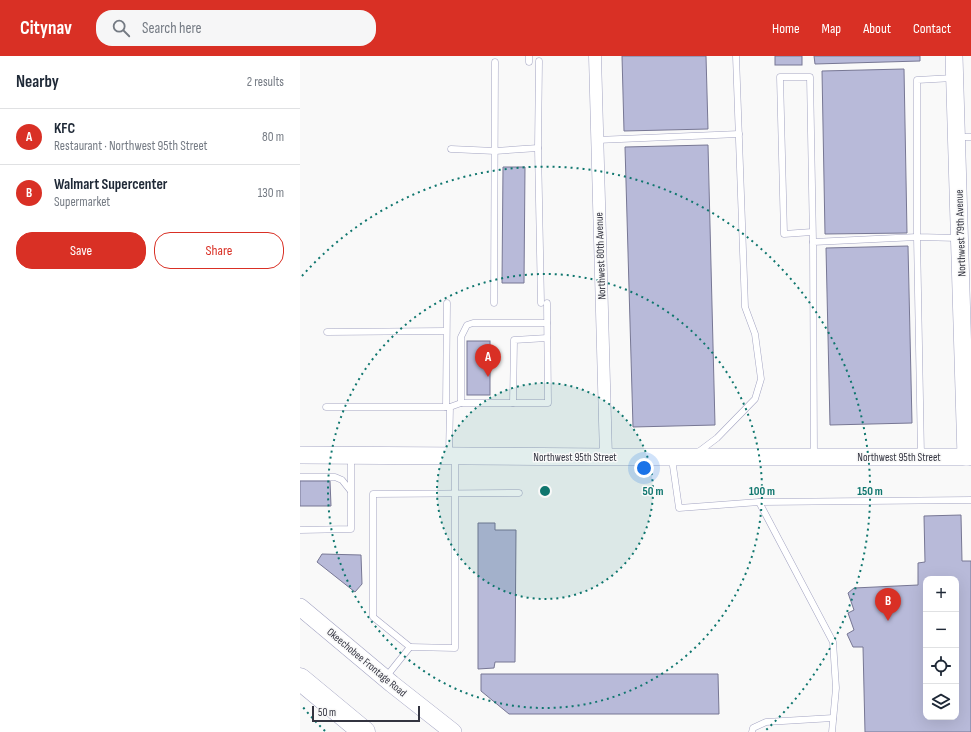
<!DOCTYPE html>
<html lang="en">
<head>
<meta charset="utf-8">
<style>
	:root { --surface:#fff; --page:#f6f6f7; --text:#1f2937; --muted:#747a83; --line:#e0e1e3; --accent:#d93025 }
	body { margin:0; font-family:"Sofia Sans Condensed",sans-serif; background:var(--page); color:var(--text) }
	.controls { position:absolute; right:12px; bottom:12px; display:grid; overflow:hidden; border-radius:8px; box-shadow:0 4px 16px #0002 }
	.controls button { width:36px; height:36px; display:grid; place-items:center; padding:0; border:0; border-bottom:1px solid var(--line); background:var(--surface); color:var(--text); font:20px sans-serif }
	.scale { position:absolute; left:12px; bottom:10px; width:108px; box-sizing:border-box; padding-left:4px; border:2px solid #333440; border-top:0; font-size:11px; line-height:14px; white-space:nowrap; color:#333440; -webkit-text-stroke:3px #f9f9f9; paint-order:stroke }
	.you { position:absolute; left:344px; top:412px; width:14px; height:14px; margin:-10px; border:3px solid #fff; border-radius:50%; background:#1a73e8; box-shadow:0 0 0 6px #1a73e833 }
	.badge { display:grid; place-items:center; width:26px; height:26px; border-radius:50%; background:var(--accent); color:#fff; font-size:13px; font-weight:700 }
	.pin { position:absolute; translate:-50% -33px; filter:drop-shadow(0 1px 2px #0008) }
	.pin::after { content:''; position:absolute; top:21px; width:14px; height:12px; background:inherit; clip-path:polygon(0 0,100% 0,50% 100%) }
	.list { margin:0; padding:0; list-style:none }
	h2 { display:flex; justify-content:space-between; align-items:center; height:52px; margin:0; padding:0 16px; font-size:17px }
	h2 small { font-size:13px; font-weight:400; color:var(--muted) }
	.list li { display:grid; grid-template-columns:26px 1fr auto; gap:12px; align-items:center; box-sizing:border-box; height:56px; padding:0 16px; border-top:1px solid var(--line) }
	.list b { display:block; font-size:15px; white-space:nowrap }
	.list p { margin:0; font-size:13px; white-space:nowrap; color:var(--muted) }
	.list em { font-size:13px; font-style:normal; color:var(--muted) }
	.actions { display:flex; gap:8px; padding:12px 16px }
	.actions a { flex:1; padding:9px 0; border:1px solid var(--accent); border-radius:16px; text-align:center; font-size:14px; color:var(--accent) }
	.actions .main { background:var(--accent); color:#fff }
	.icon { flex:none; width:22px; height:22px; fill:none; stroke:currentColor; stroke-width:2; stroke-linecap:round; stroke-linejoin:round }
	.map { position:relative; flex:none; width:671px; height:676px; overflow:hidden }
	header { display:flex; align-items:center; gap:24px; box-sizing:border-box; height:56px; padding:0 20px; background:var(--accent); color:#fff }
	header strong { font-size:19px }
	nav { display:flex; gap:22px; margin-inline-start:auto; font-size:14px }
	.search { width:280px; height:36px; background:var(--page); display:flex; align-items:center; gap:10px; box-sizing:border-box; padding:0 14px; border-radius:16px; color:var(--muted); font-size:15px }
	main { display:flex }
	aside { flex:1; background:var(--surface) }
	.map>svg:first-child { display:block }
	.building { fill:#b8bad9; stroke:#777794; fill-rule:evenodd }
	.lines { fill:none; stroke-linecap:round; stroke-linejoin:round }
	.lane-casing { stroke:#a3a4c2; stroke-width:7 }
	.street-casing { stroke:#a3a4c2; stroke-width:13 }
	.secondary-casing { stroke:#a3a4c2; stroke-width:18 }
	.highway-casing { stroke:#a3a4c2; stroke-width:23 }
	.lane { stroke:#fff; stroke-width:6 }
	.street { stroke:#fff; stroke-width:12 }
	.secondary { stroke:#fff; stroke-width:17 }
	.highway { stroke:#fff; stroke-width:22 }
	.ring { fill:none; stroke:#0f766e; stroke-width:2; stroke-dasharray:2 4 }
	.labels { text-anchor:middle; stroke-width:3; stroke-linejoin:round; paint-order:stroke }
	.street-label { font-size:11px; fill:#333440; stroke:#f9f9f9 }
	.centre { fill:#0f766e; stroke:#f9f9f9; stroke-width:2 }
	.ring-label { font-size:12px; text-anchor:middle; font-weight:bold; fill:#0f766e; stroke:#f9f9f9; stroke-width:3; stroke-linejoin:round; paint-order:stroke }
</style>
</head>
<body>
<header>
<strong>Citynav</strong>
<div class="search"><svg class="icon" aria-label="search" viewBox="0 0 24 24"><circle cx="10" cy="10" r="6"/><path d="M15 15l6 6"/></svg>Search here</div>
<nav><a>Home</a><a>Map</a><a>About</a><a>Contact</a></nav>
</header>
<main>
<aside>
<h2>Nearby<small>2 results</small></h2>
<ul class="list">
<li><span class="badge">A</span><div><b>KFC</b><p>Restaurant · Northwest 95th Street</p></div><em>80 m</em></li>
<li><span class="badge">B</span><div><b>Walmart Supercenter</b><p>Supermarket</p></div><em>130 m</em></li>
</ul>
<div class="actions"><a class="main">Save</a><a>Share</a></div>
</aside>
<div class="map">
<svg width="671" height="676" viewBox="0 0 671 676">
	<rect width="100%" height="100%" fill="#f9f9f9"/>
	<g class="building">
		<path d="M322,0h84l2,73 -84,2z"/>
		<rect x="475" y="0" width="27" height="9"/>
		<path d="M514,0h106v5l-105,3z"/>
		<path d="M604,13l3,164 -82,1 -3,-163z"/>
		<path d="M408,89l7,280 -82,2 -8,-280z"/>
		<path d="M203,111h22l-1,116h-22z"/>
		<path d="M608,190l4,177 -82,2 -4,-177z"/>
		<rect x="167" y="285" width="23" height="54"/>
		<path d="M0,425h30l1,25h-31z"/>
		<path d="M661,459l1,46h9v171h-106l-2,-85h-10l-6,-13 7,-4 -6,-17 6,-3 -6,-17 6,-5 64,-3v-22l7,-1 -1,-46zM626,523h30v138h-30z"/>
		<path d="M178,467h17v7h21l-1,132h-20l-1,6 -16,1z"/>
		<path d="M22,498l39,1 1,29 -7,8 -38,-30z"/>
		<path d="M181,618h237l1,40h-210l-28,-23z"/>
	</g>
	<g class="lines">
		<defs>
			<g id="lane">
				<path d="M229,0v6"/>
				<path d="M653,22l-36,2v157l41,1"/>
				<path d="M658,81h13"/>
				<path d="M297,84l142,-6"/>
				<path d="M238,92l3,155"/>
				<path d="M151,93l44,2 43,-3 1,-87"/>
				<path d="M512,176l-28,2 -4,-157h30l3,165"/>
				<path d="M194,247l1,-241"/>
				<path d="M27,276l119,-1"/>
				<path d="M161,347v-66l6,-12 6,-2h74"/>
				<path d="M213,347l1,-63 33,-2"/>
				<path d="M26,351h124"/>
				<path d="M146,351l1,-104"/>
				<path d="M397,397l20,-15 38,-39 6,-20 -6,-45 -10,-27 -9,-251"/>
				<path d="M149,398l1,-47 11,-4h87l-1,-100"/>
				<path d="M514,400l-1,-214 104,-5 4,218"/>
				<path d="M372,403l7,49 80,-6 212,-2"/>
				<path d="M0,421h35l7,3 8,10"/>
				<path d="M459,446l74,140 3,46 -4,44"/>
				<path d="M0,474l51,-1v-73"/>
				<path d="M110,591l45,1v-191"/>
				<path d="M86,621l24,-30 -37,-30v-123l146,-1"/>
				<path d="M452,676l1,-4 13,-6 67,-4"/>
			</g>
			<path id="street" d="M295,0l11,401"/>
			<g id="secondary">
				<path d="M654,0l12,401"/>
				<path d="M0,399l306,2h365"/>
				<path d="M0,551l92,77 61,48"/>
			</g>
			<path id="highway" d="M0,623l64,53"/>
		</defs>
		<use href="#lane" class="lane-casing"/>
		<use href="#street" class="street-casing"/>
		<use href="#secondary" class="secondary-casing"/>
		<use href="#highway" class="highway-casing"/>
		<use href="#lane" class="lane"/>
		<use href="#street" class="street"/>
		<use href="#secondary" class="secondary"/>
		<use href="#highway" class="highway"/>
	</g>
	<circle cx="245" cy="435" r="108" fill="#0f766e" fill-opacity=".12"/>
	<g class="ring">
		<circle cx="245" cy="435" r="108"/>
		<circle cx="245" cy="435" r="217"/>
		<path d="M25 675A325 325 0 0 1 2 650M2 220A325 325 0 1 1 465 675"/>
	</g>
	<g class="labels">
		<g class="street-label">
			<text transform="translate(660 177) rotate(-92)" y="4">Northwest 79th Avenue</text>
			<text transform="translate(300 200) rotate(-92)" y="4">Northwest 80th Avenue</text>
			<text x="275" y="405">Northwest 95th Street</text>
			<text x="599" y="405">Northwest 95th Street</text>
			<text transform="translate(67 606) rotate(40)" y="4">Okeechobee Frontage Road</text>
		</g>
	</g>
	<circle cx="245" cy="435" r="6" class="centre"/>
	<g class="ring-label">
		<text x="353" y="439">50 m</text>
		<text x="462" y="439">100 m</text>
		<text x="570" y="439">150 m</text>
	</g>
</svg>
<div class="controls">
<button>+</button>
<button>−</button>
<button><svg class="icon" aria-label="locate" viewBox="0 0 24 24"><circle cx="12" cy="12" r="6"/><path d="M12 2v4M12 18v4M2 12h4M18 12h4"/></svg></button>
<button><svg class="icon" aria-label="layers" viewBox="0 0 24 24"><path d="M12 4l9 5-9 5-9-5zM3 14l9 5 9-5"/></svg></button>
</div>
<div class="scale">50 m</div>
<div class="you"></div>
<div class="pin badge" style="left:188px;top:321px">A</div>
<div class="pin badge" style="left:588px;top:565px">B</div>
</div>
</main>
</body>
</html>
